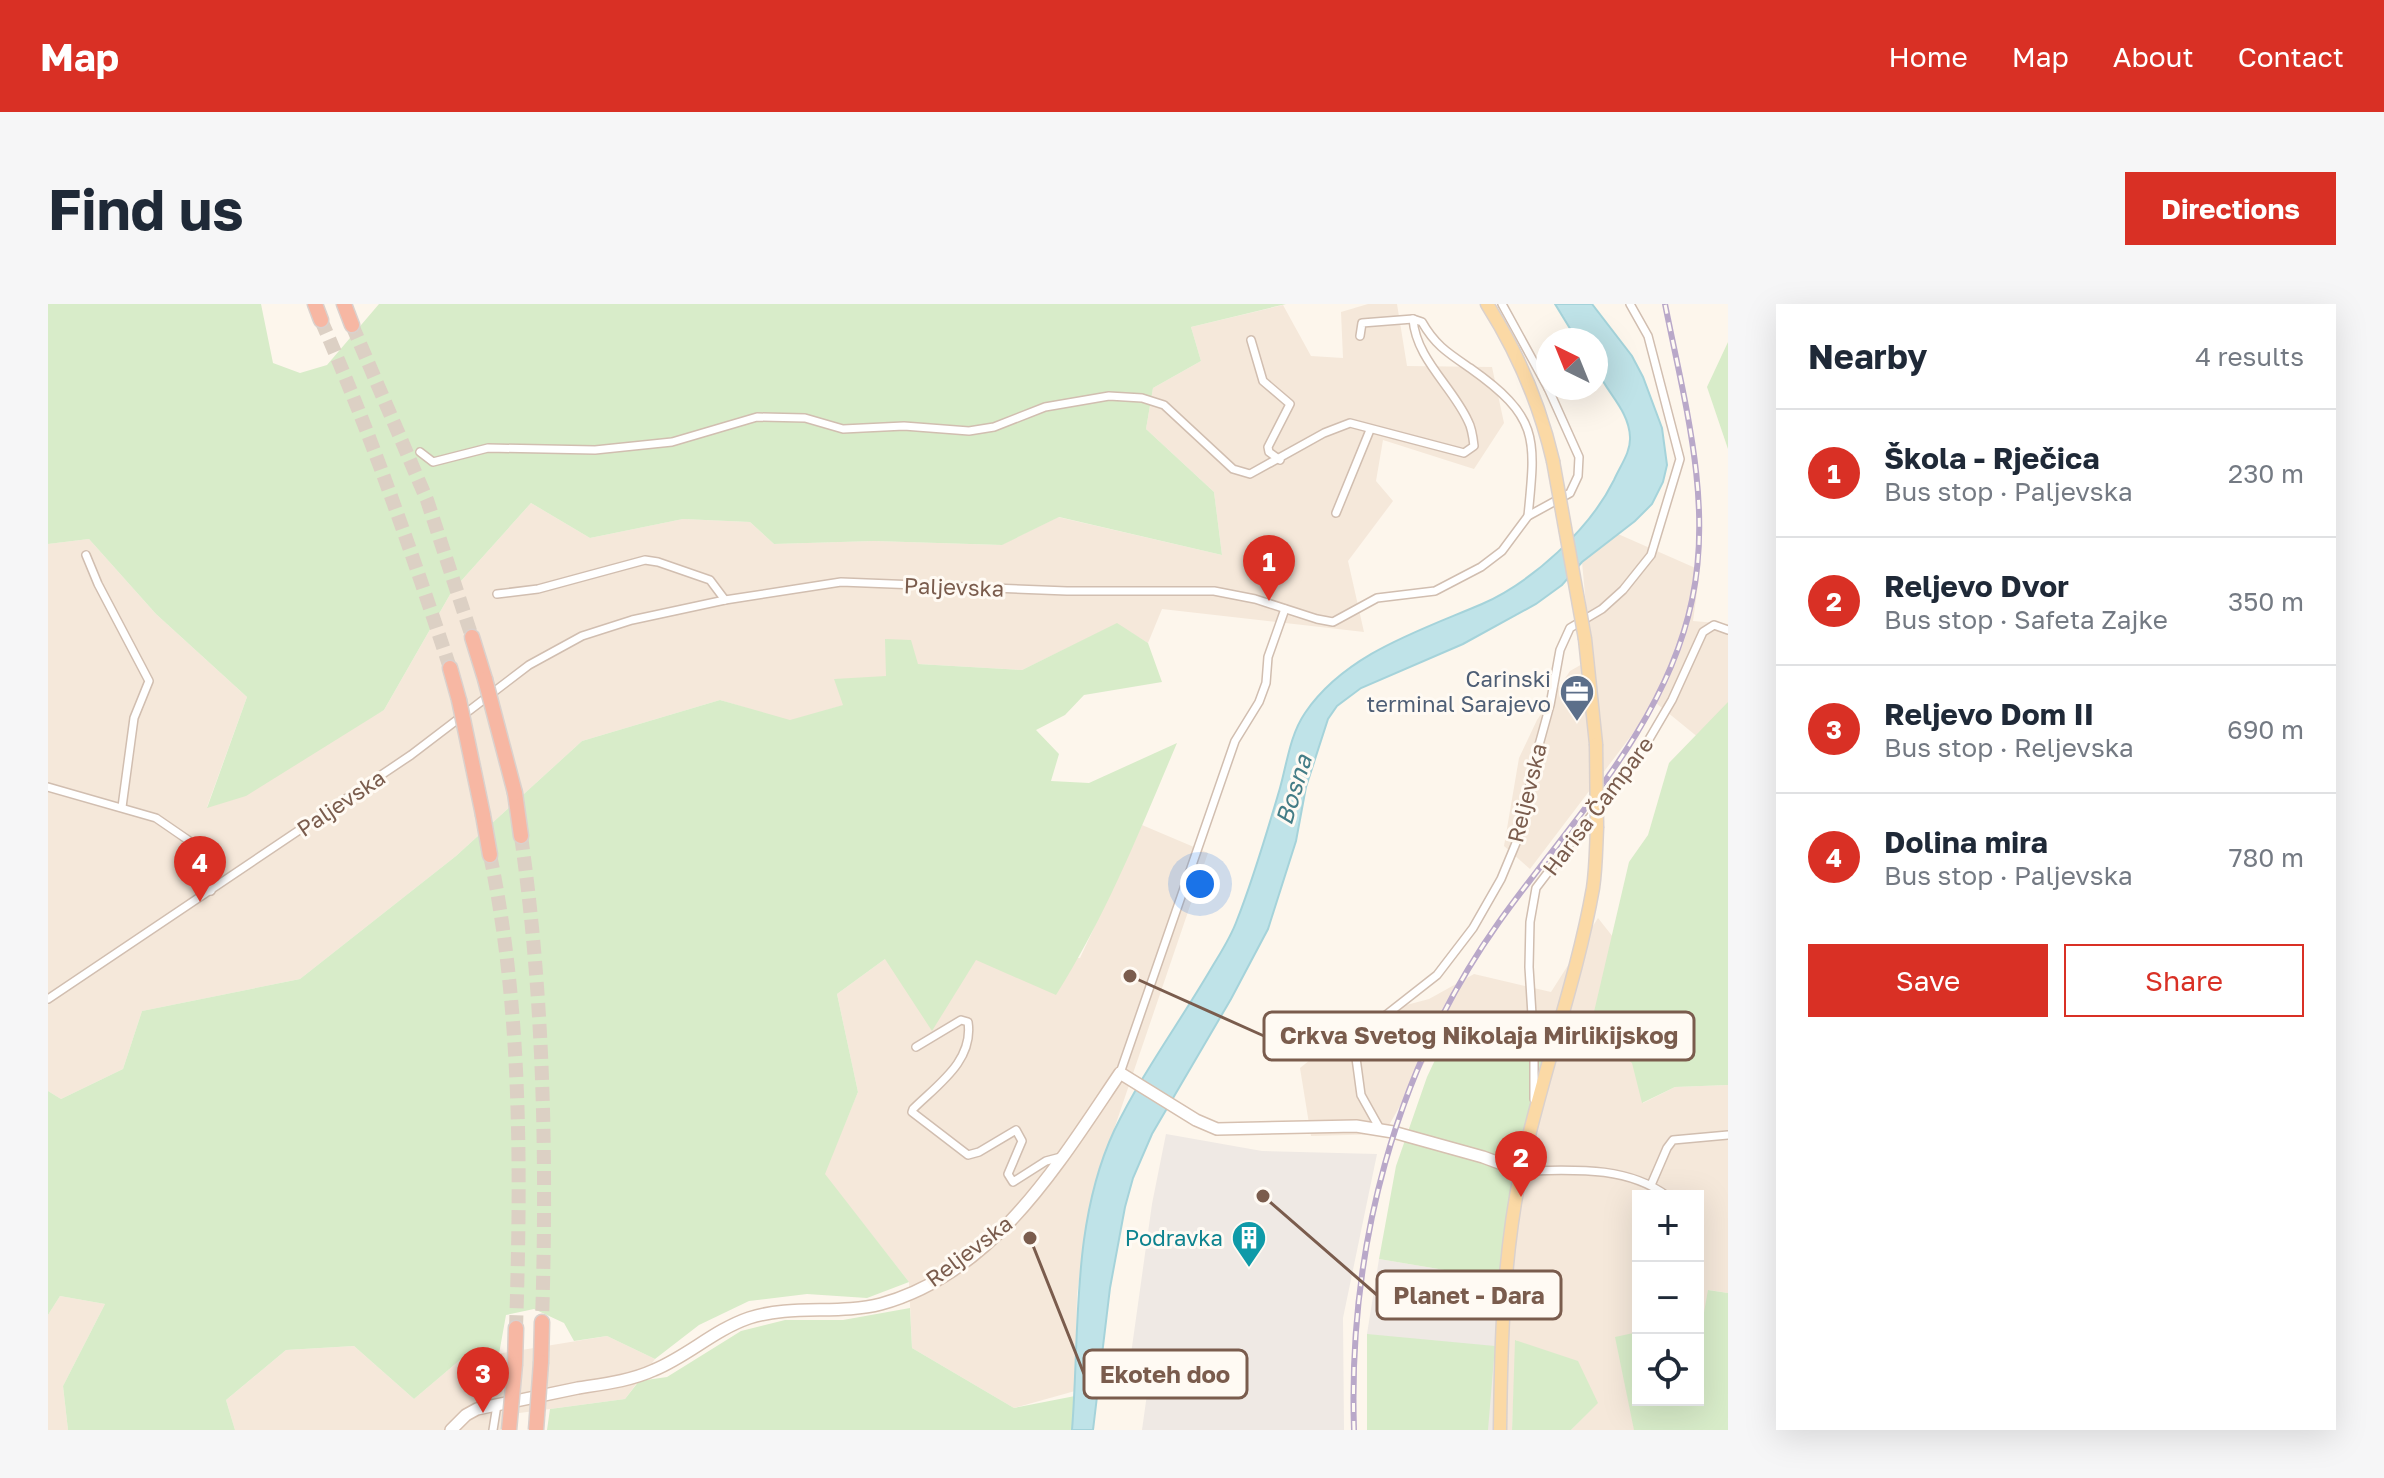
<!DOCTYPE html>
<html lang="en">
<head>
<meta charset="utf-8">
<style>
	:root { --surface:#fff; --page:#f6f6f7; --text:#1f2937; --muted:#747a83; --line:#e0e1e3; --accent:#d93025 }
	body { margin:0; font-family:"Golos Text",sans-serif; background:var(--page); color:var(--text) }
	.controls { position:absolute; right:24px; bottom:24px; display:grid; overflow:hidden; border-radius:0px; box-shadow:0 8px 32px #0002 }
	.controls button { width:72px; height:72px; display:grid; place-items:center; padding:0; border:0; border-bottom:2px solid var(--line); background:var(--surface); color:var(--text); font:40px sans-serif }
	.compass { position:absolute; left:1488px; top:24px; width:72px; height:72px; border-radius:50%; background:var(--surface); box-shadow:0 8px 32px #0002; rotate:317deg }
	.you { position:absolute; left:1152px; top:580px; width:28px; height:28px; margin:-20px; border:6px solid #fff; border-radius:50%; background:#1a73e8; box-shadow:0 0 0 12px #1a73e833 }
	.badge { display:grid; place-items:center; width:52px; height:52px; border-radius:50%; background:var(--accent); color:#fff; font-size:26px; font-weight:700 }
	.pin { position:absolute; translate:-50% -66px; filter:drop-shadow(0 2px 4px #0008) }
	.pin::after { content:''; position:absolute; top:42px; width:28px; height:24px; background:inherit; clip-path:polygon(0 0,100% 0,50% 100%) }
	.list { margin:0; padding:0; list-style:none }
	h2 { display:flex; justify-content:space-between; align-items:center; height:104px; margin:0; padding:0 32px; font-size:34px }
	h2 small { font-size:26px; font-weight:400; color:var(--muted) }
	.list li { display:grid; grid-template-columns:52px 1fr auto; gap:24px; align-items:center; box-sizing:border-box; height:128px; padding:0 32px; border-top:2px solid var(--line) }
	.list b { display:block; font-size:30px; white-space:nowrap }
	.list p { margin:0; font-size:26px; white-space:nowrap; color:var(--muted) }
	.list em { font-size:26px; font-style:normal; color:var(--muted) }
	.actions { display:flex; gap:16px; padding:24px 32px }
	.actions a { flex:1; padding:18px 0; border:2px solid var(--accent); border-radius:0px; text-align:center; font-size:28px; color:var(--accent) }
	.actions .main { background:var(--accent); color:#fff }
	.icon { flex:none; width:44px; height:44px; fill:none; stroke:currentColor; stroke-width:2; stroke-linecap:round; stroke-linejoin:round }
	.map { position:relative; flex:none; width:1680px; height:1126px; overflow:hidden; border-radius:0px }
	header { display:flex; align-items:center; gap:48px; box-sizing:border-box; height:112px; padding:0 40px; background:var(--accent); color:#fff }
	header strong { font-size:38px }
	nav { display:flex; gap:44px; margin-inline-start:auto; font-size:28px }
	.intro { display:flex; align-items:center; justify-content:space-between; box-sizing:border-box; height:192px; padding:0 48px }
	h1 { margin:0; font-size:56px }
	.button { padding:20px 36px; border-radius:0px; background:var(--accent); color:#fff; font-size:28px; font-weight:700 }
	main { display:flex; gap:48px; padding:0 48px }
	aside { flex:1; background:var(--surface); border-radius:0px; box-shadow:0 8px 32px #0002 }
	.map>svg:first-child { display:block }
	.residential { fill:#f5e8da }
	.industrial { fill:#efe9e4 }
	.green { fill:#d8ecc9 }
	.water { fill:#bfe3e8; stroke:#a5d3da; stroke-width:2 }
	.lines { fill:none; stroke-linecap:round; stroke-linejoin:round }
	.motorway-tunnel { stroke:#dcd0c4; stroke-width:14; stroke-dasharray:14 7; stroke-linecap:butt }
	.minor-casing { stroke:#d1beb0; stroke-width:10 }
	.secondary-casing { stroke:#d6c0b0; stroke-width:14 }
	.primary-casing { stroke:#dad1cd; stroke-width:15 }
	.motorway-casing { stroke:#dad1cd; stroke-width:17 }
	.minor { stroke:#fff; stroke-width:7 }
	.secondary { stroke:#fff; stroke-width:11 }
	.primary { stroke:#fbd9a5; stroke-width:12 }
	.motorway { stroke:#f7b7a3; stroke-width:14 }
	.rail-casing { stroke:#b9a8c9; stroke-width:6 }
	.rail { stroke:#fffaf3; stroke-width:3; stroke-dasharray:9; stroke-linecap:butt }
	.primary-bridge-casing { stroke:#dad1cd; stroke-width:15; stroke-linecap:butt }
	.motorway-bridge-casing { stroke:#dad1cd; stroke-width:17; stroke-linecap:butt }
	.primary-bridge { stroke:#fbd9a5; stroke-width:12 }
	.motorway-bridge { stroke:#f7b7a3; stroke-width:14 }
	.labels { text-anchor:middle; stroke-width:6; stroke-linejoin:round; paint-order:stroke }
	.street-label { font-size:22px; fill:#7a5c4d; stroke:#fffaf3 }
	.service-label { font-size:22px; fill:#4e5e75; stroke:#fffaf3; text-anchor:end }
	.culture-label { font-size:22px; fill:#0d838f; stroke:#fffaf3; text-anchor:end }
	.water-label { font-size:24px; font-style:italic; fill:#437c86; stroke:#fffaf3 }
	.leader { fill:none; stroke:#7a5c4d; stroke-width:3 }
	.callout-dot { fill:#7a5c4d; stroke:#fffaf3; stroke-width:3 }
	.callout { fill:#fffaf3; stroke:#7a5c4d; stroke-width:3 }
	.callout-label { font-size:24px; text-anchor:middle; font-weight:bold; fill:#7a5c4d }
</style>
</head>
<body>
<header>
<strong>Map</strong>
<nav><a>Home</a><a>Map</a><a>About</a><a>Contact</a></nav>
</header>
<div class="intro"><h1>Find us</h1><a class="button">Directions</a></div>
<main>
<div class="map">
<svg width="1680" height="1126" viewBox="0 0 1680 1126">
	<rect width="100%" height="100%" fill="#fdf6ec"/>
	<g class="residential">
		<path d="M1320,0h29l10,62 85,1 12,56 -30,46 -91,-29 -7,41 17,20 -45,60 16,71 -202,-23 -14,34 -31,-19 -95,46 -104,-6 -32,-25v37l-42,29 -54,16 -70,-21 -138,41 -126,115 -156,123 -158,32 -19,58 -62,30 -13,-8v-547l41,-5 67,75 91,83 -40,110 177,-97 68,-119 79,-88 59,35 93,-19 67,3 24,22 100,-3 127,4 57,-28 164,38 -8,-63 -68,-63 7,-41 48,-27 -10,-34 92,-22 28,51 32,2 -2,-46z"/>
		<path d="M1570,230l82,36 -7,51 35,3v103l-18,20 -54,-44 -126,166 -26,-23 15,-88 18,-38 33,-49 21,-12 -9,-97z"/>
		<path d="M1094,521l66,28 -99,291 -15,49 -7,31 -10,71 -2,96 -61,17 -102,-60 -3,-66 -85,-108 34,-82 -21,-98 48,-35 195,-1z"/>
		<path d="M1550,614l45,57v128l32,-16 53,-2v208l-19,-3 -11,56v-150h-60v204l17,30h-84l26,-27 -81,-63 -4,90h-12l2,-102 19,-157 32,-126 -107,-20 -62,109 -73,2 -11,-68 65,-52 64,-17 45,-25 77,18z"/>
		<path d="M12,992l45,8 -42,82 5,44h-20v-115z"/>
		<path d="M559,1032l48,23 -30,40 -121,16 -2,15h-267l-9,-30 60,-50 68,-4 60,53 46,-39z"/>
	</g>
	<g class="industrial">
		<path d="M1118,830l96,17 115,3 -34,164 1,112h-202l10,-72 -21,-4 21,-150z"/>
		<path d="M1331,955l125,21 -4,150h-133v-96z"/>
	</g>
	<g class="green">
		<path d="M0,0h213l12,59 27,10 27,-8 52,-61h907l-95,23 10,34 -48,27 -7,41 68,63 8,63 -163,-38 -57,28 -128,-4 -100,3 -24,-22 -67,-3 -93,19 -59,-35 -79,88 -68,119 -138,86 -39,12 40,-111 -91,-83 -67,-75 -41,5z"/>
		<path d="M1680,38v107l-21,-62z"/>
		<path d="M1069,319l31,20 14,39 -78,13 -19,20 -29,15 23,24 -8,27 38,2 88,-40c-36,85 -71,173 -121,252l-80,-35 -44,71 -47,-72 -48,35 21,98 -33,82 84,108 -42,16 -60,-4 -58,7 -50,24 -44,34 -48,-23 -33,5 -10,-18 -30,-14 -28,6 -7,39 -39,6 -46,39 -60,-53 -68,4 -60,50 9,30h-167l-5,-44 42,-82 -45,-8 -12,19v-224l13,8 62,-30 19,-58 158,-32 156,-123 126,-115 138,-41 70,20 53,-15 -9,-26 52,-3 -1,-37 26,1 7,24 104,6z"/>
		<path d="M1680,398v383l-53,2 -33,16 -10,-40 -42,-34 39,-167 19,-27 21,-72z"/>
		<path d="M1403,722l103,19 -19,68 -31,167 -125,-21 17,-93 31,-89z"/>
		<path d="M1660,986l20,3v137h-94l-19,-93 23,-5v68h60v-80l5,-2z"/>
		<path d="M862,1004l2,40 102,60 61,-12 -3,34h-525l3,-21 75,-10 14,-18 28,-4 74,-46 44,-11h58z"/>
		<path d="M1319,1030l128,12 -7,84h-121z"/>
		<path d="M1467,1036l63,21 20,42 -27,27h-59z"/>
	</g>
	<path class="water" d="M1507,0h37l40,52 11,21 19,51 5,37 -4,17 -11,22 -17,17 -53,41 -20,23 -26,19 -73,40 -102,44 -24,18 -9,13 -22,68 -10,54 -28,88 -37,70 -79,135 -19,44 -8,29 -15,81 -17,142h-21c8,-99 -1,-206 42,-299 28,-58 66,-109 98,-164 9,-15 19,-30 25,-47 17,-43 30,-88 43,-132 7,-25 10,-53 25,-75 40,-59 114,-82 177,-109 50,-22 108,-75 132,-124 6,-14 17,-28 16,-43 -1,-26 -22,-43 -32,-65 -4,-8 -2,-22 -2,-32h-19z"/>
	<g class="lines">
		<g class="motorway-tunnel">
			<path d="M273,16c50,114 90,230 129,348"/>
			<path d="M304,21l75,175 45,137"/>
			<path d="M473,532c23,161 26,324 21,486"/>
			<path d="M442,551c32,152 31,318 26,473"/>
		</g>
		<defs>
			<g id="minor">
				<path d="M1454,0l46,84"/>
				<path d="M1312,32l2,-13 51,-4 9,3c13,23 26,31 48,46 69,49 66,69 58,148"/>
				<path d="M1203,36l12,41 27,23 -22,43 1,5 11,8"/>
				<path d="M372,148l13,10 55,-14 107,2 77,-8 85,-25 48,1 38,11 61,-3 65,5 25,-4 51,-20 64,-11 33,2 22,7 69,64 17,5 74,-41 26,-10 114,30 10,-7c-1,-9 -2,-18 -6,-25 -16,-35 -52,-62 -55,-102"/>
				<path d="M1288,209l34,-83"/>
				<path d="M38,251l12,29 51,97 -15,37 -12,89"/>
				<path d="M449,290l41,-5 107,-29 13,2 52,18 15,20"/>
				<path d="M0,483l108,31 32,22 7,10 6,22 10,19"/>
				<path d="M0,695l363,-244 118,-90 53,-29 50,-16 93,-20 116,-18 226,9h147l41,8 62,20 16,3 44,-24 58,-7 46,-24 21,-16 26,-35 42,-23 8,-17 1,-19 -31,-69"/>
				<path d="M868,743l45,-27 7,2c6,39 -31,63 -55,87l-1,3 56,43 11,-3 37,-22 6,11 -14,33 5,8 33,-21 15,-4"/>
				<path d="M1072,769l115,-332 24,-39 7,-19 2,-26 17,-48"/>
				<path d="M1486,795v-52l-5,-80 1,-45 6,-34 112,-147 24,-41 31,-68 11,-7 14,5"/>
				<path d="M1332,825l-19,-34 -5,-37 3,-12 13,-20 65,-51 36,-47 28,-49 20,-48 13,-68 16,-58 10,-55 10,-22 32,-19 21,-19 28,-35 29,-96 -32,-123 -18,-32"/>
				<path d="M1473,867c49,-1 105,-6 146,25"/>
				<path d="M1603,881l16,-37 6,-8 55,-5"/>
				<path d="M445,1126l4,-25"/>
			</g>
			<path id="secondary" d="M403,1126l15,-15 11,-6c33,-7 67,-14 101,-21 25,-4 52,-7 76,-18 34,-14 60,-40 95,-52 43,-14 90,-3 132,-14 113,-31 178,-141 239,-231l76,47 21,9 139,-3 37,6 90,25 38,14"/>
			<g id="primary">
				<path d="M1439,0c31,49 53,101 66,157"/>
				<path d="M1537,335l11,105"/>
				<path d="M1452,1126c1,-88 3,-173 21,-260 20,-95 55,-186 72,-282 3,-20 3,-40 4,-60"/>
			</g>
			<g id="motorway">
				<path d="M267,0l6,16"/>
				<path d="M296,0l8,21"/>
				<path d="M424,333l13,42"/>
				<path d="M402,364l9,32"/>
				<path d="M467,489l6,43"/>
				<path d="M435,511l7,40"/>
				<path d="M493,1058l1,-40"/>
				<path d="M467,1060l1,-36"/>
			</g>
		</defs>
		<use href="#minor" class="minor-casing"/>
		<use href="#secondary" class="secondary-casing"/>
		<use href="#primary" class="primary-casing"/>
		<use href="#motorway" class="motorway-casing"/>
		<use href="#minor" class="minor"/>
		<use href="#secondary" class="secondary"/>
		<use href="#primary" class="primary"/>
		<use href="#motorway" class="motorway"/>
		<defs>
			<path id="rail" d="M1306,1126c-6,-180 40,-360 145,-508 72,-101 167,-197 193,-322 21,-98 -8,-200 -27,-296"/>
		</defs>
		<use href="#rail" class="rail-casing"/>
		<use href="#rail" class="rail"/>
		<defs>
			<g id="primary-bridge">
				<path d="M1505,157l32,178"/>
				<path d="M1548,440l1,84"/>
			</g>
			<g id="motorway-bridge">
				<path d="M437,375l30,114"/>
				<path d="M411,396l24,115"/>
				<path d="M461,1126l6,-66"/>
				<path d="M488,1126l5,-68"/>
			</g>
		</defs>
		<use href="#primary-bridge" class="primary-bridge-casing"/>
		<use href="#motorway-bridge" class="motorway-bridge-casing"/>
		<use href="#primary-bridge" class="primary-bridge"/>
		<use href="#motorway-bridge" class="motorway-bridge"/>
	</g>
	<defs>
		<symbol id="office-pin" viewBox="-11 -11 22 30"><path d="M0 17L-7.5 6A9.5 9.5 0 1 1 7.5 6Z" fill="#5c6f8a" stroke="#fffaf3"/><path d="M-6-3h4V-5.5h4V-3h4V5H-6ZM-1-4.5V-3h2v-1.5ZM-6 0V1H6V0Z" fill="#fff"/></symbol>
		<symbol id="building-pin" viewBox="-11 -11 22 30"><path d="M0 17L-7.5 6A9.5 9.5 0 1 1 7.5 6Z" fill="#0f9aa8" stroke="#fffaf3"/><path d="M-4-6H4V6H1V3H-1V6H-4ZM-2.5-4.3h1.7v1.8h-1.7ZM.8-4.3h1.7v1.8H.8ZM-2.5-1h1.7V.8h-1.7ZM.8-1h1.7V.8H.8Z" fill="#fff"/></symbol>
	</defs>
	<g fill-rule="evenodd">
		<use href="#office-pin" x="1509" y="368" width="40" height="54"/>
		<use href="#building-pin" x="1181" y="914" width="40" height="54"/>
	</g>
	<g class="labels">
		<g class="street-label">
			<text transform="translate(906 283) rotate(2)" y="8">Paljevska</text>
			<text transform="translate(1479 489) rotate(-76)" y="8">Reljevska</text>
			<text transform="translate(293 499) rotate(-34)" y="8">Paljevska</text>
			<text transform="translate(1550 502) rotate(-53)" y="8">Harisa Čampare</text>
			<text transform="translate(921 947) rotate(-37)" y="8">Reljevska</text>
		</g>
		<g class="service-label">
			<text x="1503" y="383">Carinski<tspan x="1503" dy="25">terminal Sarajevo</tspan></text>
		</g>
		<g class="culture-label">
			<text x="1175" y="942">Podravka</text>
		</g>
		<g class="water-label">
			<text transform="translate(1246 486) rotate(-73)" y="8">Bosna</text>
		</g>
	</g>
	<path class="leader" d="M1082 672L1216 732M1215 892L1329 991M982 934L1036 1070"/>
	<g class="callout-dot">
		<circle cx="1082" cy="672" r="8"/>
		<circle cx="1215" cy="892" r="8"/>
		<circle cx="982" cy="934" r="8"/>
	</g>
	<g class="callout">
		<rect x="1216" y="708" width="430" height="48" rx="8"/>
		<rect x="1329" y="967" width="184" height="48" rx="8"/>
		<rect x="1036" y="1046" width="163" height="48" rx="8"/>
	</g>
	<g class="callout-label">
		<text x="1431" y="740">Crkva Svetog Nikolaja Mirlikijskog</text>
		<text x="1421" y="1000">Planet - Dara</text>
		<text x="1117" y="1079">Ekoteh doo</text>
	</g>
</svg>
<div class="controls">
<button>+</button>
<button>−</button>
<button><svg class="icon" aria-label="locate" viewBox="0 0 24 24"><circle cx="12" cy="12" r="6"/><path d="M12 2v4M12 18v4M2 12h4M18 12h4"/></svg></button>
</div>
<svg class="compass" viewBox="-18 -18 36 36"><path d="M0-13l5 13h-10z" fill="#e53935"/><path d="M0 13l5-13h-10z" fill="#747a83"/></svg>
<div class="you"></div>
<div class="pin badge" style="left:1221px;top:297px">1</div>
<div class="pin badge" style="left:1473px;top:893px">2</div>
<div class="pin badge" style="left:435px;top:1109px">3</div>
<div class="pin badge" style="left:152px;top:598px">4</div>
</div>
<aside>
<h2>Nearby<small>4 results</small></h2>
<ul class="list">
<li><span class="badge">1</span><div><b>Škola - Rječica</b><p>Bus stop · Paljevska</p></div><em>230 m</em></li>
<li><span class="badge">2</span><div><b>Reljevo Dvor</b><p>Bus stop · Safeta Zajke</p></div><em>350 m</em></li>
<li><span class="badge">3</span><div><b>Reljevo Dom II</b><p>Bus stop · Reljevska</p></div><em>690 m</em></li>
<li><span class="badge">4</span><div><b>Dolina mira</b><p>Bus stop · Paljevska</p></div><em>780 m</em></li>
</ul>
<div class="actions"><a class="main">Save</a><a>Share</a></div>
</aside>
</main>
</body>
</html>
